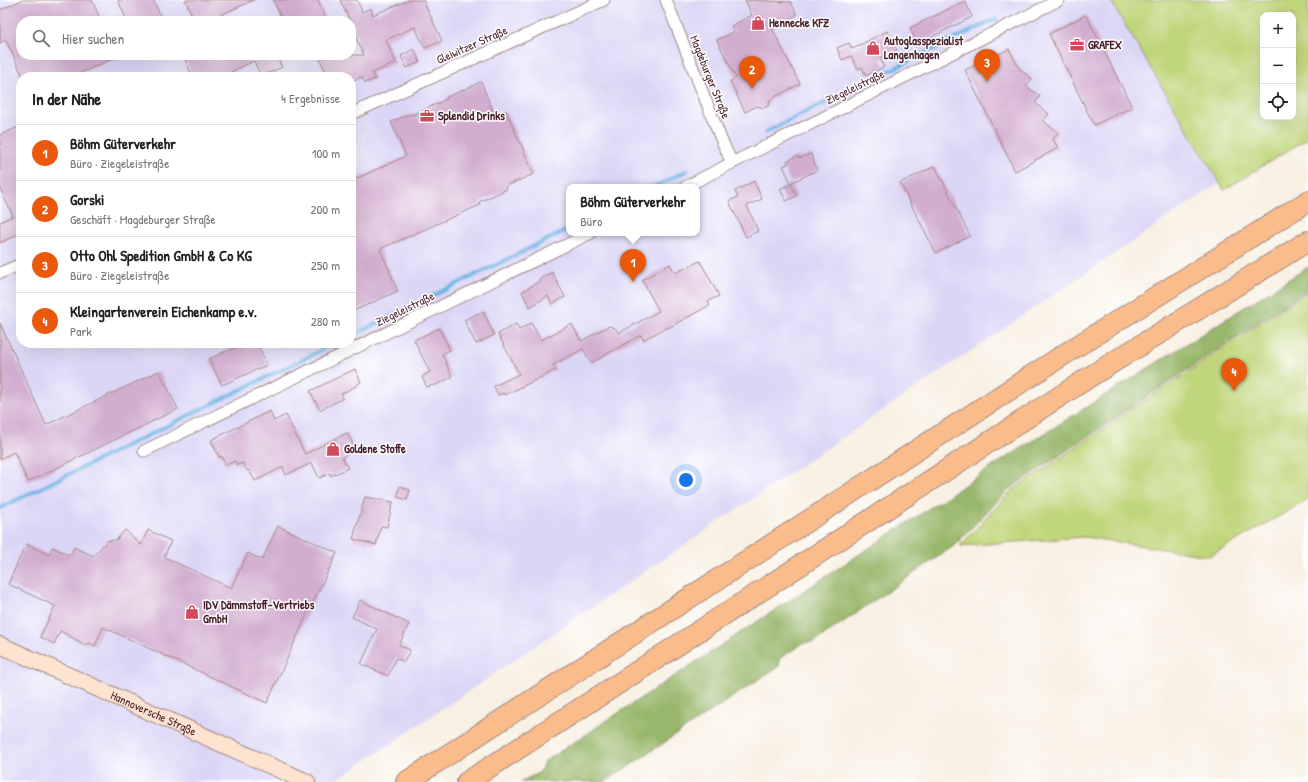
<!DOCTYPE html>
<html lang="de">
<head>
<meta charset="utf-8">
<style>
	:root { --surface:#fff; --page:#f2f2f2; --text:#222; --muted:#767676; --line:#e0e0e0; --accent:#ea580c }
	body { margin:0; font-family:"Patrick Hand",sans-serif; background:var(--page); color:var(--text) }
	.controls { position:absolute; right:12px; top:12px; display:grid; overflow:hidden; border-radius:8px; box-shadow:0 4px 16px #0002 }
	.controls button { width:36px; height:36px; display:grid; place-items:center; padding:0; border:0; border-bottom:1px solid var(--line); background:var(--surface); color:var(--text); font:20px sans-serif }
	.you { position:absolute; left:686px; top:480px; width:14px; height:14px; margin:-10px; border:3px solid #fff; border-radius:50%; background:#1a73e8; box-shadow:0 0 0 6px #1a73e833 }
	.badge { display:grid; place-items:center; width:26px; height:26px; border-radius:50%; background:var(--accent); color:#fff; font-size:13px; font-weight:700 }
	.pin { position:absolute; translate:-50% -33px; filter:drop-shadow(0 1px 2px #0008) }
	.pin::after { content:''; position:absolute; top:21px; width:14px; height:12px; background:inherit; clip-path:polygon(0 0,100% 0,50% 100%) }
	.popup { position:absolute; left:566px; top:184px; width:134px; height:52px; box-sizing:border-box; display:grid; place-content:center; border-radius:8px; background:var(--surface); filter:drop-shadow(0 1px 3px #0005); font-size:13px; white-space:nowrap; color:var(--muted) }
	.popup b { font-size:15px; color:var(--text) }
	.popup::after { content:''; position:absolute; left:50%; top:100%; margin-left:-8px; border:8px solid transparent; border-top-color:var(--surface) }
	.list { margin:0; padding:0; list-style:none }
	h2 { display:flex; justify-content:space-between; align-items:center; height:52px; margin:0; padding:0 16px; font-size:17px }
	h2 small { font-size:13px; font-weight:400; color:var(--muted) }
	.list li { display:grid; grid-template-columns:26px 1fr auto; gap:12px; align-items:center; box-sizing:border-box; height:56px; padding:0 16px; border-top:1px solid var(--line) }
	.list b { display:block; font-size:15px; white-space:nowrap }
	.list p { margin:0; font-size:13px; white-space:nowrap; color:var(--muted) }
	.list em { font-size:13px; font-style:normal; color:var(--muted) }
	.icon { flex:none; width:22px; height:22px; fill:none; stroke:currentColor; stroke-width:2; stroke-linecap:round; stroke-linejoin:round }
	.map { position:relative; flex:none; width:1308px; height:782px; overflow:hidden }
	.search { position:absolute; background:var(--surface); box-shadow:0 4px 16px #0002; left:16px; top:16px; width:340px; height:44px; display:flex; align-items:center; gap:10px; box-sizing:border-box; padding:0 14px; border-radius:16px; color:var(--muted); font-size:15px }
	.panel { position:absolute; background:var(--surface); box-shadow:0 4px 16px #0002; left:16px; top:72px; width:340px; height:276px; border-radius:16px }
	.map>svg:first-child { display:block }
	.built { fill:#dcd6f6; fill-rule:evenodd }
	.green { fill:#c0d67a; stroke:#857a52; fill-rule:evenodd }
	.forest { fill:#98b76a; stroke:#716b4a }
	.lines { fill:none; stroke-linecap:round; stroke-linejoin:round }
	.stream { stroke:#6ab3e2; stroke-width:4 }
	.building { fill:#d2add0 }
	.minor-casing { stroke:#a18886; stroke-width:13 }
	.secondary-casing { stroke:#a18886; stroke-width:18 }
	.motorway-casing { stroke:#a18886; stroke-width:22 }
	.minor { stroke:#fff; stroke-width:11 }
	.secondary { stroke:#fde4d1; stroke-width:16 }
	.motorway { stroke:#fabc8b; stroke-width:20 }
	.labels { text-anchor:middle; stroke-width:3; stroke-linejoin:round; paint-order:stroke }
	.poi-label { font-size:12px; font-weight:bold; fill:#4a1f2b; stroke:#fff; text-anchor:start }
	.street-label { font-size:12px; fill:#4a1f2b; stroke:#fff }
</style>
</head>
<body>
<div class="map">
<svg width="1308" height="782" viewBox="0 0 1308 782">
	<rect width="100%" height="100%" fill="#fff"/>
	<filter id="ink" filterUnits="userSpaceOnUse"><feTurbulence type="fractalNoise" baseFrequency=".025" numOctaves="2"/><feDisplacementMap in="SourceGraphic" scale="8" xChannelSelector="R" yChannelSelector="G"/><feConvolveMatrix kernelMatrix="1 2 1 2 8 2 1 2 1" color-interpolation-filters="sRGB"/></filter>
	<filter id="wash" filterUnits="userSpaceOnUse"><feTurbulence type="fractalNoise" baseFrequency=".012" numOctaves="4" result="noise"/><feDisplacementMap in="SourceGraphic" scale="16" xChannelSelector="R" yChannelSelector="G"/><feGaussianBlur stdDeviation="0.9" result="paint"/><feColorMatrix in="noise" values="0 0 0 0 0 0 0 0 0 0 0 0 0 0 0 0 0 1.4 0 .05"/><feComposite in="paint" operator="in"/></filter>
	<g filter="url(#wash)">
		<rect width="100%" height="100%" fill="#f8f0e2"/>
		<path class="built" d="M0,0h1110l109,183 -885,599h-334zM21,21h330v34h-330zM21,77h330v266h-330zM569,187h128v46h-128z"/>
		<g class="green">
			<path d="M1110,0h198v138l-84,52zM1263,15h30v102h-30z"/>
			<path d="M1308,291v209l-99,56 -124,-19 -125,9 51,-55z"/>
		</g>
		<path class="forest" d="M1308,267v22l-300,201 -53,55 -141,97 -11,1 -24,16v7l-174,116h-85l20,-10 4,-10 454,-299z"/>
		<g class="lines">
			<g class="stream">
				<path d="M921,55l75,-36"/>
				<path d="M766,132l143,-71"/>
				<path d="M654,187l32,-16"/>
				<path d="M351,336l218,-107"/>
				<path d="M0,508l336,-165"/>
			</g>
		</g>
		<g id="blocks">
			<g class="building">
				<path d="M22,0h70l9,21h-80v34h101l-51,22h-48l-17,-37 -6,3v-33z"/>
				<path d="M118,0h35l10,21h-36z"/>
				<path d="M185,0h69l-47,21h-12z"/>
				<path d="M273,0h45l9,21h-44z"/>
				<path d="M340,0h17l5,12 9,-4 2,7 36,-15h14l19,41 -17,7 -10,-21 -29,13 10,23 -24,10 3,6 -10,4 -3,-6 -11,4v-4h-23l-10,-22h46l-8,-17 1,-1 -6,-16h-1z"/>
				<path d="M745,0l46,2 6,13 -25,13 28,56 -29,15 -3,7 -4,2 -7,-2 -12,6 -15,-31 6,-3 -19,-38 17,-8 -3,-6 21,-11z"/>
				<path d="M965,1l7,16 -55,27 -7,-16z"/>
				<path d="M1086,15l46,92 -38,18 -45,-91z"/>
				<path d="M887,31l10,19 -17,8 4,9 -18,9 -4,-9 -4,2 -7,-13 -9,4 -5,-12 12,-5 3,6z"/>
				<path d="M414,49l6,13 -13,6 -6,-12z"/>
				<path d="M1009,49l10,19 13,11 -6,7 14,10 -5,7 14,11 -6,7 15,11 -5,7 5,9 -43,23 -50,-101z"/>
				<path d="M183,55h93l6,12 -21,10 -7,-16 -23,11 2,5h-40z"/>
				<path d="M481,82l14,34 11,-5 28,63 -28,12 1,3 -28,13 1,3 -100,44 18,42 -47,21v-131l55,-25 -15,-34 19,-8 2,1 35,-16v-2z"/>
				<path d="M21,126v66l-4,2 4,9v9l-5,3 5,12v6l-21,10v-21l13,-6 -13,-28v-53z"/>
				<path d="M811,154l6,16 -26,13 -8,-17 5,-2 -1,-3 10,-5 2,2z"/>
				<path d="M935,166l35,70 -34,17 -36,-70z"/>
				<path d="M754,181l8,18 -15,7 11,25 -12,6 -17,-36 9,-4 -3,-6z"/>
				<path d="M791,184l6,12 -11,5 -6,-12z"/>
				<path d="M700,261l19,35 -11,5 2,4 -42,23v-1l-25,13 -2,-5 -50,28 -8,-14 -30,16 3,5 -51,25 -1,-2 -6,2 -4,-9 25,-12 -21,-40 18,-10 3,6 12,-7 10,17 31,-16 9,17 28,-15 6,2 4,5 40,-22 -17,-31 28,-16 5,9z"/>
				<path d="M552,272l13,25 -13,7 -4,-8 -18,11 -8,-15 18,-11 -1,-2z"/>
				<path d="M483,311l11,24 -18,9 -12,-24z"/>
				<path d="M0,323l46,102 113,-54 19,38 -150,73 -14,-30 -14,7z"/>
				<path d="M439,328l11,22 -8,4 10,23 -18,9 -1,-1 -6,2 -5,-10 8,-5 -16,-32z"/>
				<path d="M245,343h12l10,22 -45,20 -13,-26z"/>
				<path d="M355,369l6,13 -5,3v1l-15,8 2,4 -3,2 -20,10 -10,-19z"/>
				<path d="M270,411l4,10 12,-6 19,39 42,-21 9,17 -14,7 6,11 -17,8 -1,-3 -11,5 -7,-15 -26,12 -3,-8 -28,14 -6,-11 -2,1 -4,-8 -6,2 -2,-4 -9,4 -5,-9 -2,1 -8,-17z"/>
				<path d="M400,486l10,4 -3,10 -10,-3z"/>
				<path d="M365,497l28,5 -6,25 -6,-1 -5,19 -23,-6z"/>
				<path d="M278,526l59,27 -33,68 -37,82 -164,-76 -8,19 -6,-3 -2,3 -27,-15 -6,13 -14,-7 15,-31 -47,-22 18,-40 23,11 3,-8 18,8 4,-8 19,9 14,-15 9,-1 9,-10 16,15 7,-15 23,11 -7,16 67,31 17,-35 14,7z"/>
				<path d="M360,600l49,24 -10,21 11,5 -6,12 -8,-4 -8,18 -27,-12 16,-35 -25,-12z"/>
			</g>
		</g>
	</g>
	<g filter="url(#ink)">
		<use href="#blocks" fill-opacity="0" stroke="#a18886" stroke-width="1"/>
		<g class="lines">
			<defs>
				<g id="minor">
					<path d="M666,0l55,139 11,24"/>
					<path d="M351,114l253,-114"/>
					<path d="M685,187l47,-24 327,-163"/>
					<path d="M0,273l21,-9"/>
					<path d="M144,451l447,-218"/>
				</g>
				<g id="secondary">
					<path id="s1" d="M0,645l307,137"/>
				</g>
				<g id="motorway">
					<path d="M406,782l665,-432 237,-149"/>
					<path d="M467,782l624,-406 217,-135"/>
				</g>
			</defs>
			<use href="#minor" class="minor-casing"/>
			<use href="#secondary" class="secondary-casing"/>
			<use href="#motorway" class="motorway-casing"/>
			<use href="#minor" class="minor"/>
			<use href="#secondary" class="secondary"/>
			<use href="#motorway" class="motorway"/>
		</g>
	</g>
	<defs>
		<symbol id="shop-bare" viewBox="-9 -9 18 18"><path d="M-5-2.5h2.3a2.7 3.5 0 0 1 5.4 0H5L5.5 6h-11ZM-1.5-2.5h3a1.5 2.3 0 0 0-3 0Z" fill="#d1495b" stroke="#fff" stroke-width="2.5" paint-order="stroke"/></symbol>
		<symbol id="office-bare" viewBox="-9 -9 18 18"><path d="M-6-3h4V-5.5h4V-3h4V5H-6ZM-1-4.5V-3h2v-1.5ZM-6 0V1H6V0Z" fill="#d1495b" stroke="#fff" stroke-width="2.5" paint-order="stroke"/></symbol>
	</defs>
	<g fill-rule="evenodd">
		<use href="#shop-bare" x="748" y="13" width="20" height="20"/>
		<use href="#office-bare" x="1067" y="35" width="20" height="20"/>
		<use href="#shop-bare" x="863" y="38" width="20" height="20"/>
		<use href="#office-bare" x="417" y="106" width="20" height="20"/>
		<use href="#shop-bare" x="323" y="439" width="20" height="20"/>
		<use href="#shop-bare" x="182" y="602" width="20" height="20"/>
	</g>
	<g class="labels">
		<g class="poi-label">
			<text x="769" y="27">Hennecke KFZ</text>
			<text x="884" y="45">Autoglasspezialist<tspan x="884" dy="14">Langenhagen</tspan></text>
			<text x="1088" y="49">GRAFEX</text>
			<text x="438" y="120">Splendid Drinks</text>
			<text x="344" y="453">Goldene Stoffe</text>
			<text x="203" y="609">IDV Dämmstoff-Vertriebs<tspan x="203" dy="14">GmbH</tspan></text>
		</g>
		<g class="street-label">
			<text transform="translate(472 45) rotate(-24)" y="4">Gleiwitzer Straße</text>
			<text transform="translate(710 77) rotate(68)" y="4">Magdeburger Straße</text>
			<text transform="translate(855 87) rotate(-26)" y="4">Ziegeleistraße</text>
			<text transform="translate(405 309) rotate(-26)" y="4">Ziegeleistraße</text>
			<text dy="4" stroke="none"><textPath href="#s1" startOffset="168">Hannoversche Straße</textPath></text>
		</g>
	</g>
</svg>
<div class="controls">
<button>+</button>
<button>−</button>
<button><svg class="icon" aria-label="locate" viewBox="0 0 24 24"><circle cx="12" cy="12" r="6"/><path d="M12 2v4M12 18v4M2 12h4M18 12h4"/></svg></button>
</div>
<div class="you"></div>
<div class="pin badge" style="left:633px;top:282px">1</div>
<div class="popup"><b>Böhm Güterverkehr</b>Büro</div>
<div class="pin badge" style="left:752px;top:89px">2</div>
<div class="pin badge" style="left:987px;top:82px">3</div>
<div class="pin badge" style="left:1234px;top:391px">4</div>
<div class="search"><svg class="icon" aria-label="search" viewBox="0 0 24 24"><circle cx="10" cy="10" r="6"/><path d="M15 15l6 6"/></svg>Hier suchen</div>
<section class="panel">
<h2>In der Nähe<small>4 Ergebnisse</small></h2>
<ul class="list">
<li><span class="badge">1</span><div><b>Böhm Güterverkehr</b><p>Büro · Ziegeleistraße</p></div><em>100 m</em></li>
<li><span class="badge">2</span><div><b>Gorski</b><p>Geschäft · Magdeburger Straße</p></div><em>200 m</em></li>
<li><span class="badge">3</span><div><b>Otto Ohl Spedition GmbH &amp; Co KG</b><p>Büro · Ziegeleistraße</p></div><em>250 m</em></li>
<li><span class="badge">4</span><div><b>Kleingartenverein Eichenkamp e.v.</b><p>Park</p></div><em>280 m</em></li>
</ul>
</section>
</div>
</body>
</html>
